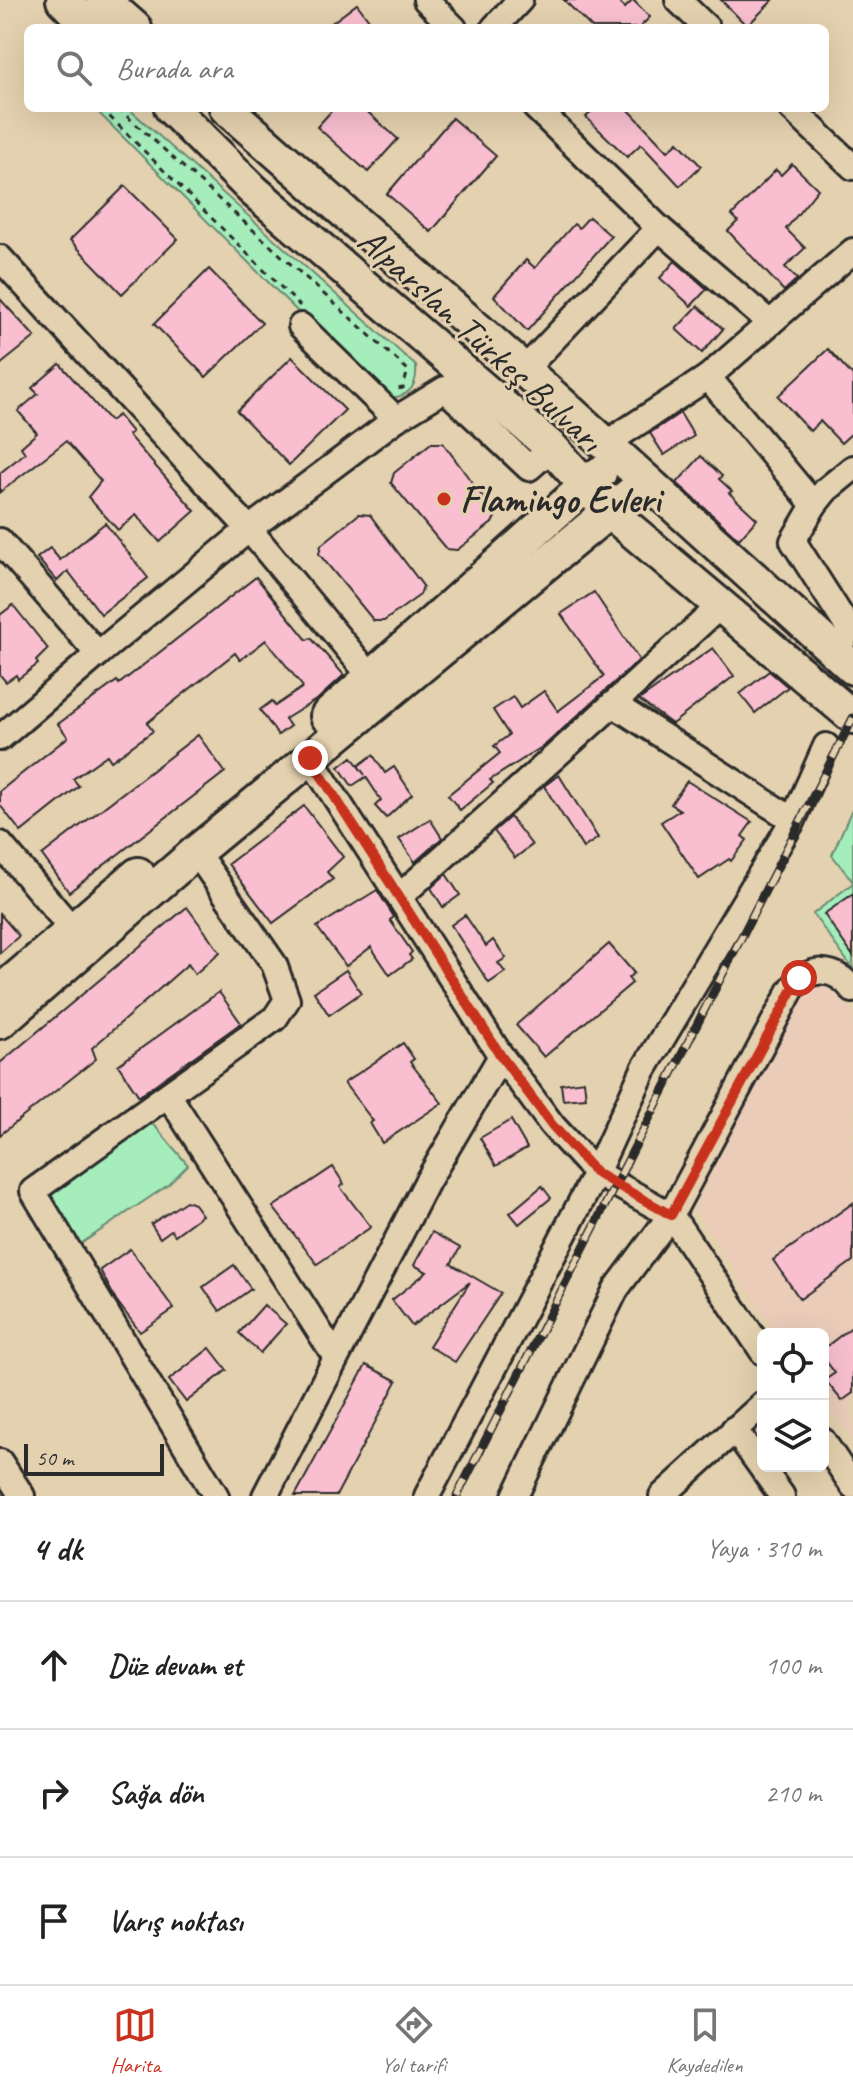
<!DOCTYPE html>
<html lang="tr">
<head>
<meta charset="utf-8">
<style>
	:root { --surface:#fff; --page:#f2f2f2; --text:#222; --muted:#767676; --line:#e0e0e0; --accent:#c8321e }
	body { margin:0; font-family:Caveat,sans-serif; background:var(--page); color:var(--text) }
	.controls { position:absolute; right:24px; bottom:24px; display:grid; overflow:hidden; border-radius:12px; box-shadow:0 8px 32px #0002 }
	.controls button { width:72px; height:72px; display:grid; place-items:center; padding:0; border:0; border-bottom:2px solid var(--line); background:var(--surface); color:var(--text); font:40px sans-serif }
	.scale { position:absolute; left:24px; bottom:20px; width:140px; box-sizing:border-box; padding-left:8px; border:4px solid #2b2b2b; border-top:0; font-size:22px; line-height:28px; white-space:nowrap; color:#2b2b2b; -webkit-text-stroke:6px #e4d1af; paint-order:stroke }
	.stop { position:absolute; width:24px; height:24px; margin:-18px; border:6px solid #c8321e; border-radius:50%; background:#fff }
	.stop.end { background:#c8321e; border-color:#fff; box-shadow:0 2px 8px #0008 }
	.list { margin:0; padding:0; list-style:none }
	h2 { display:flex; justify-content:space-between; align-items:center; height:104px; margin:0; padding:0 32px; font-size:34px }
	h2 small { font-size:26px; font-weight:400; color:var(--muted) }
	.list li { display:grid; grid-template-columns:52px 1fr auto; gap:24px; align-items:center; box-sizing:border-box; height:128px; padding:0 32px; border-top:2px solid var(--line) }
	.list b { display:block; font-size:30px; white-space:nowrap }
	.list em { font-size:26px; font-style:normal; color:var(--muted) }
	.icon { flex:none; width:44px; height:44px; fill:none; stroke:currentColor; stroke-width:2; stroke-linecap:round; stroke-linejoin:round }
	.map { position:relative; flex:none; width:853px; height:1496px; overflow:hidden }
	.search { position:absolute; background:var(--surface); box-shadow:0 8px 32px #0002; left:24px; right:24px; top:24px; height:88px; display:flex; align-items:center; gap:20px; box-sizing:border-box; padding:0 28px; border-radius:12px; color:var(--muted); font-size:30px }
	.sheet { height:488px; background:var(--surface) }
	nav { display:flex; justify-content:space-around; align-items:center; box-sizing:border-box; height:112px; border-top:2px solid var(--line); background:var(--surface); font-size:22px; color:var(--muted) }
	nav a { display:grid; justify-items:center; gap:4px }
	nav .on { color:var(--accent) }
	.map>svg:first-child { display:block }
	.built { fill:#eaccb9 }
	.green { fill:#a5eebc; stroke:#688c74; stroke-width:2 }
	.building { fill:#f9bfd0; stroke:#2b2b2b; stroke-width:2 }
	.lines { fill:none; stroke-linecap:round; stroke-linejoin:round }
	.minor-casing { stroke:#2b2b2b; stroke-width:30 }
	.major-casing { stroke:#2b2b2b; stroke-width:38 }
	.path { stroke:#2b2b2b; stroke-width:3; stroke-dasharray:6 6; stroke-linecap:butt }
	.minor { stroke:#e4d1af; stroke-width:24 }
	.major { stroke:#e4d1af; stroke-width:32 }
	.rail-casing { stroke:#2b2b2b; stroke-width:9 }
	.rail { stroke:#e4d1af; stroke-width:6; stroke-dasharray:18; stroke-linecap:butt }
	.route { stroke:#c8321e; stroke-width:10 }
	.poi-dot { fill:#c8321e; stroke:#e4d1af; stroke-width:3 }
	.labels { text-anchor:middle; stroke-width:6; stroke-linejoin:round; paint-order:stroke }
	.street-label { font-size:38px; fill:#2b2b2b; stroke:#e4d1af }
	.poi-label { font-size:38px; font-weight:bold; fill:#2b2b2b; stroke:#e4d1af; text-anchor:start }
</style>
</head>
<body>
<div class="map">
<svg width="853" height="1496" viewBox="0 0 853 1496">
	<rect width="100%" height="100%" fill="#e4d1af"/>
	<filter id="ink" filterUnits="userSpaceOnUse"><feTurbulence type="fractalNoise" baseFrequency=".0125" numOctaves="2"/><feDisplacementMap in="SourceGraphic" scale="16" xChannelSelector="R" yChannelSelector="G"/><feConvolveMatrix kernelMatrix="1 2 1 2 8 2 1 2 1" color-interpolation-filters="sRGB"/></filter>
	<g filter="url(#ink)">
		<path class="built" d="M818,983l18,7 17,22v427l-30,-41v-64h-46l-83,-126 109,-215z"/>
		<g class="green">
			<path d="M94,108h34l288,258c2,23 -10,33 -32,32z"/>
			<path d="M851,811l2,2v69l-21,-27z"/>
			<path d="M853,883v86l-40,-55z"/>
			<path d="M144,1122l11,4 33,39 -20,20 -98,66 -32,-50z"/>
		</g>
		<g class="building">
			<path d="M564,0h53l8,8 8,-8 17,17 -11,11h-47z"/>
			<path d="M721,0h52l-26,26z"/>
			<path d="M357,4l18,24h-50z"/>
			<path d="M334,108h29l35,31 -30,33 -51,-45z"/>
			<path d="M596,108h31l41,43 10,-9 23,24 -21,20 -39,-42 -14,13 -41,-40z"/>
			<path d="M452,118l44,38 -65,76 -44,-38z"/>
			<path d="M792,164l26,25 -32,40 19,19 -20,19 12,12 -13,12 -56,-60 10,-10 -6,-6 44,-45 5,5z"/>
			<path d="M125,186l53,53 -56,55 -52,-54z"/>
			<path d="M589,217l22,19 -84,95 -33,-35 32,-36 9,8 39,-44 5,4z"/>
			<path d="M675,261l32,28 -16,17 -31,-28z"/>
			<path d="M209,269l53,54 -56,54 -52,-53z"/>
			<path d="M0,299l35,38 -35,28z"/>
			<path d="M698,306l25,23 -21,24 -26,-24z"/>
			<path d="M828,349l25,27v56l-12,11 -21,-22 -10,10 -32,-35z"/>
			<path d="M292,357l53,53 -56,55 -52,-54z"/>
			<path d="M60,364l50,57 8,-6 14,17 -4,3 67,76 -35,31 -24,-27 -18,15 -30,-33 13,-16 -35,-40 -66,51v-19l25,-20 -4,-6 16,-14 -19,-22 20,-17 -6,-6z"/>
			<path d="M680,413l14,23 -30,19 -14,-22z"/>
			<path d="M431,443h12l53,72 -4,8 -35,27 -11,-1 -55,-66 3,-10z"/>
			<path d="M701,456l21,20 -3,3 13,12 -3,2 28,26 -18,20 -62,-56z"/>
			<path d="M359,514l11,1 53,71 -3,9 -36,26h-10l-55,-67 2,-9z"/>
			<path d="M105,523l43,55 -47,36 -33,-43 -11,10 -20,-23 13,-10 10,12z"/>
			<path d="M256,577l51,63 4,-2 33,37 -25,23 -34,21 5,7 -12,9 -18,-25 12,-9 3,5 28,-19 -37,-47 -26,20 -5,-7 -88,70 6,8 -42,30 -4,-6 -34,24 6,7 -58,46 -21,-27v-14l68,-54 -10,-13 59,-43 2,3z"/>
			<path d="M594,592l45,68 -94,85 -55,35 3,3 -33,27 -12,-15 52,-42 -6,-7 15,-11 -16,-25 20,-13 7,11 24,-17 14,20 46,-35 -43,-62z"/>
			<path d="M13,605l35,44 -12,12 2,3 -20,15 -2,-4 -10,7 -6,-7v-60z"/>
			<path d="M713,648l21,28 -62,48 -33,-24z"/>
			<path d="M769,671l19,16 -33,26 -15,-19z"/>
			<path d="M198,735l27,37 -156,120 -27,-37z"/>
			<path d="M373,755l12,18 9,-6 18,27 -26,24 -11,-12 6,-6 -15,-23 -14,9 -13,-19 13,-10 13,18 -7,-9z"/>
			<path d="M559,775l39,63 -15,10 -39,-62z"/>
			<path d="M687,781l65,41 -10,14 5,4 -16,21 -2,-2 -30,20 -38,-57 19,-12 -9,-6z"/>
			<path d="M304,806l39,51 -16,15 6,7 -60,44 -45,-59z"/>
			<path d="M510,817l22,28 -17,13 -21,-27z"/>
			<path d="M430,819l12,19 -27,24 -16,-23z"/>
			<path d="M446,874l14,21 -17,12 -12,-19z"/>
			<path d="M377,890l17,27 -4,3 22,32 -3,3 3,4 -22,16 -19,-28 -25,19 -29,-39z"/>
			<path d="M853,894v62l-29,-42z"/>
			<path d="M187,907l33,45 -25,22 -7,-10 -96,84 4,11 -96,76v-72z"/>
			<path d="M0,914l19,22 -19,17z"/>
			<path d="M465,915l21,31 7,-6 13,18 -8,5 7,9 -16,11 -38,-58z"/>
			<path d="M609,944l25,29 -6,5 4,5 -88,74 -28,-32z"/>
			<path d="M346,970l15,23 -32,22 -15,-23z"/>
			<path d="M219,992l22,31 -102,73 -21,-31z"/>
			<path d="M403,1043l11,16 -4,3 32,41 -60,40 -12,-20 3,-2 -29,-38z"/>
			<path d="M584,1081l2,17 -23,2 -2,-16z"/>
			<path d="M511,1120l16,28 -31,18 -16,-28z"/>
			<path d="M333,1167l11,17 -4,3 31,40 -54,37 -44,-57z"/>
			<path d="M542,1186l9,12 -32,26 -9,-11z"/>
			<path d="M186,1201l8,3 8,11 -27,20 -4,-5 -11,8 -9,-14z"/>
			<path d="M853,1203v58l-53,38 -27,-39z"/>
			<path d="M432,1232l28,16 -9,16 50,29 -46,69 -26,-16 41,-64 -58,44 -20,-26 35,-28 -13,-7z"/>
			<path d="M130,1249l44,60 -34,23 -24,-32 -16,-30z"/>
			<path d="M234,1265l17,24 -31,22 -17,-24z"/>
			<path d="M264,1305l22,19 -26,29 -21,-20z"/>
			<path d="M853,1326v67l-11,8 -17,-21 10,-7 -12,-16v-8z"/>
			<path d="M210,1348l17,22 -41,32 -17,-22z"/>
			<path d="M366,1365l31,16 -61,115h-41z"/>
		</g>
		<g class="lines">
			<defs>
				<g id="minor">
					<path d="M426,0l28,28"/>
					<path d="M678,0l29,28"/>
					<path d="M494,28l26,-28"/>
					<path d="M536,108l123,120 111,95 -62,54 106,128 -21,36 56,88 -12,23"/>
					<path d="M791,108l62,59"/>
					<path d="M0,258l249,271 123,149"/>
					<path d="M770,323l83,-72"/>
					<path d="M301,326l95,93 49,-30 84,79 23,-20"/>
					<path d="M524,370l135,-142"/>
					<path d="M604,445l104,-68"/>
					<path d="M814,505l12,-15 27,-22"/>
					<path d="M0,541l98,113 -98,84"/>
					<path d="M98,654l151,-125 147,-110"/>
					<path d="M613,704l106,-97"/>
					<path d="M310,758l191,298 51,69 44,48 75,42 92,137"/>
					<path d="M0,844l83,98"/>
					<path d="M196,852l78,112 13,36 -12,18 -242,173 183,305"/>
					<path d="M399,897l214,-193 180,116 33,-74"/>
					<path d="M169,1096l166,260"/>
					<path d="M734,1429l48,67"/>
					<path d="M823,1441l30,45"/>
					<path d="M0,1462l22,34"/>
					<path d="M265,1496l162,-314 74,-126"/>
					<path d="M427,1496l169,-323 48,-104 149,-249"/>
					<path d="M515,1496l101,-207 55,-74 120,-225c17,-25 44,-24 62,0"/>
					<path d="M662,1496l101,-92"/>
				</g>
				<g id="major">
					<path d="M63,0l28,28"/>
					<path d="M103,0l32,28"/>
					<path d="M171,108l83,83 298,257 59,65 242,204"/>
					<path d="M226,108l298,262 329,298"/>
					<path d="M327,716l273,-243"/>
					<path d="M0,992l138,-118"/>
					<path d="M0,1022l196,-170 449,-370"/>
				</g>
			</defs>
			<use href="#minor" class="minor-casing"/>
			<use href="#major" class="major-casing"/>
			<g class="path">
				<path d="M101,108l199,198"/>
				<path d="M118,108l290,262 -5,18 -6,1"/>
			</g>
			<use href="#minor" class="minor"/>
			<use href="#major" class="major"/>
			<defs>
				<path id="rail" d="M457,1496l396,-778"/>
			</defs>
			<use href="#rail" class="rail-casing"/>
			<use href="#rail" class="rail"/>
		</g>
	</g>
	<g class="lines" filter="url(#ink)">
		<path class="route" d="M310,758l191,298 51,69 44,48 75,42 128,-237"/>
	</g>
	<circle class="poi-dot" cx="444" cy="499" r="8"/>
	<g class="labels">
		<g class="street-label">
			<text transform="translate(481 339) rotate(42)" y="13">Alparslan Türkeş Bulvarı</text>
		</g>
		<g class="poi-label">
			<text x="460" y="512">Flamingo Evleri</text>
		</g>
	</g>
</svg>
<div class="controls">
<button><svg class="icon" aria-label="locate" viewBox="0 0 24 24"><circle cx="12" cy="12" r="6"/><path d="M12 2v4M12 18v4M2 12h4M18 12h4"/></svg></button>
<button><svg class="icon" aria-label="layers" viewBox="0 0 24 24"><path d="M12 4l9 5-9 5-9-5zM3 14l9 5 9-5"/></svg></button>
</div>
<div class="scale">50 m</div>
<div class="stop" style="left:799px;top:978px"></div>
<div class="stop end" style="left:310px;top:758px"></div>
<div class="search"><svg class="icon" aria-label="search" viewBox="0 0 24 24"><circle cx="10" cy="10" r="6"/><path d="M15 15l6 6"/></svg>Burada ara</div>
</div>
<section class="sheet">
<h2>4 dk<small>Yaya · 310 m</small></h2>
<ul class="list">
<li><svg class="icon" aria-label="ahead" viewBox="0 0 24 24"><path d="M12 20V5M6 11l6-6 6 6"/></svg><div><b>Düz devam et</b></div><em>100 m</em></li>
<li><svg class="icon" aria-label="right" viewBox="0 0 24 24"><path d="M7 20v-9h11M14 6l5 5-5 5"/></svg><div><b>Sağa dön</b></div><em>210 m</em></li>
<li><svg class="icon" aria-label="arrive" viewBox="0 0 24 24"><path d="M6 21V4h12l-3 4 3 4H6"/></svg><div><b>Varış noktası</b></div></li>
</ul>
</section>
<nav>
<a class="on"><svg class="icon" aria-label="map" viewBox="0 0 24 24"><path d="M3 6l6-2 6 2 6-2v14l-6 2-6-2-6 2zM9 4v14M15 6v14"/></svg>Harita</a>
<a><svg class="icon" aria-label="directions" viewBox="0 0 24 24"><path d="M12 3l9 9-9 9-9-9zM9 14v-3h6M13 9l2 2-2 2"/></svg>Yol tarifi</a>
<a><svg class="icon" aria-label="saved" viewBox="0 0 24 24"><path d="M7 4h10v16l-5-4-5 4z"/></svg>Kaydedilen</a>
</nav>
</body>
</html>
